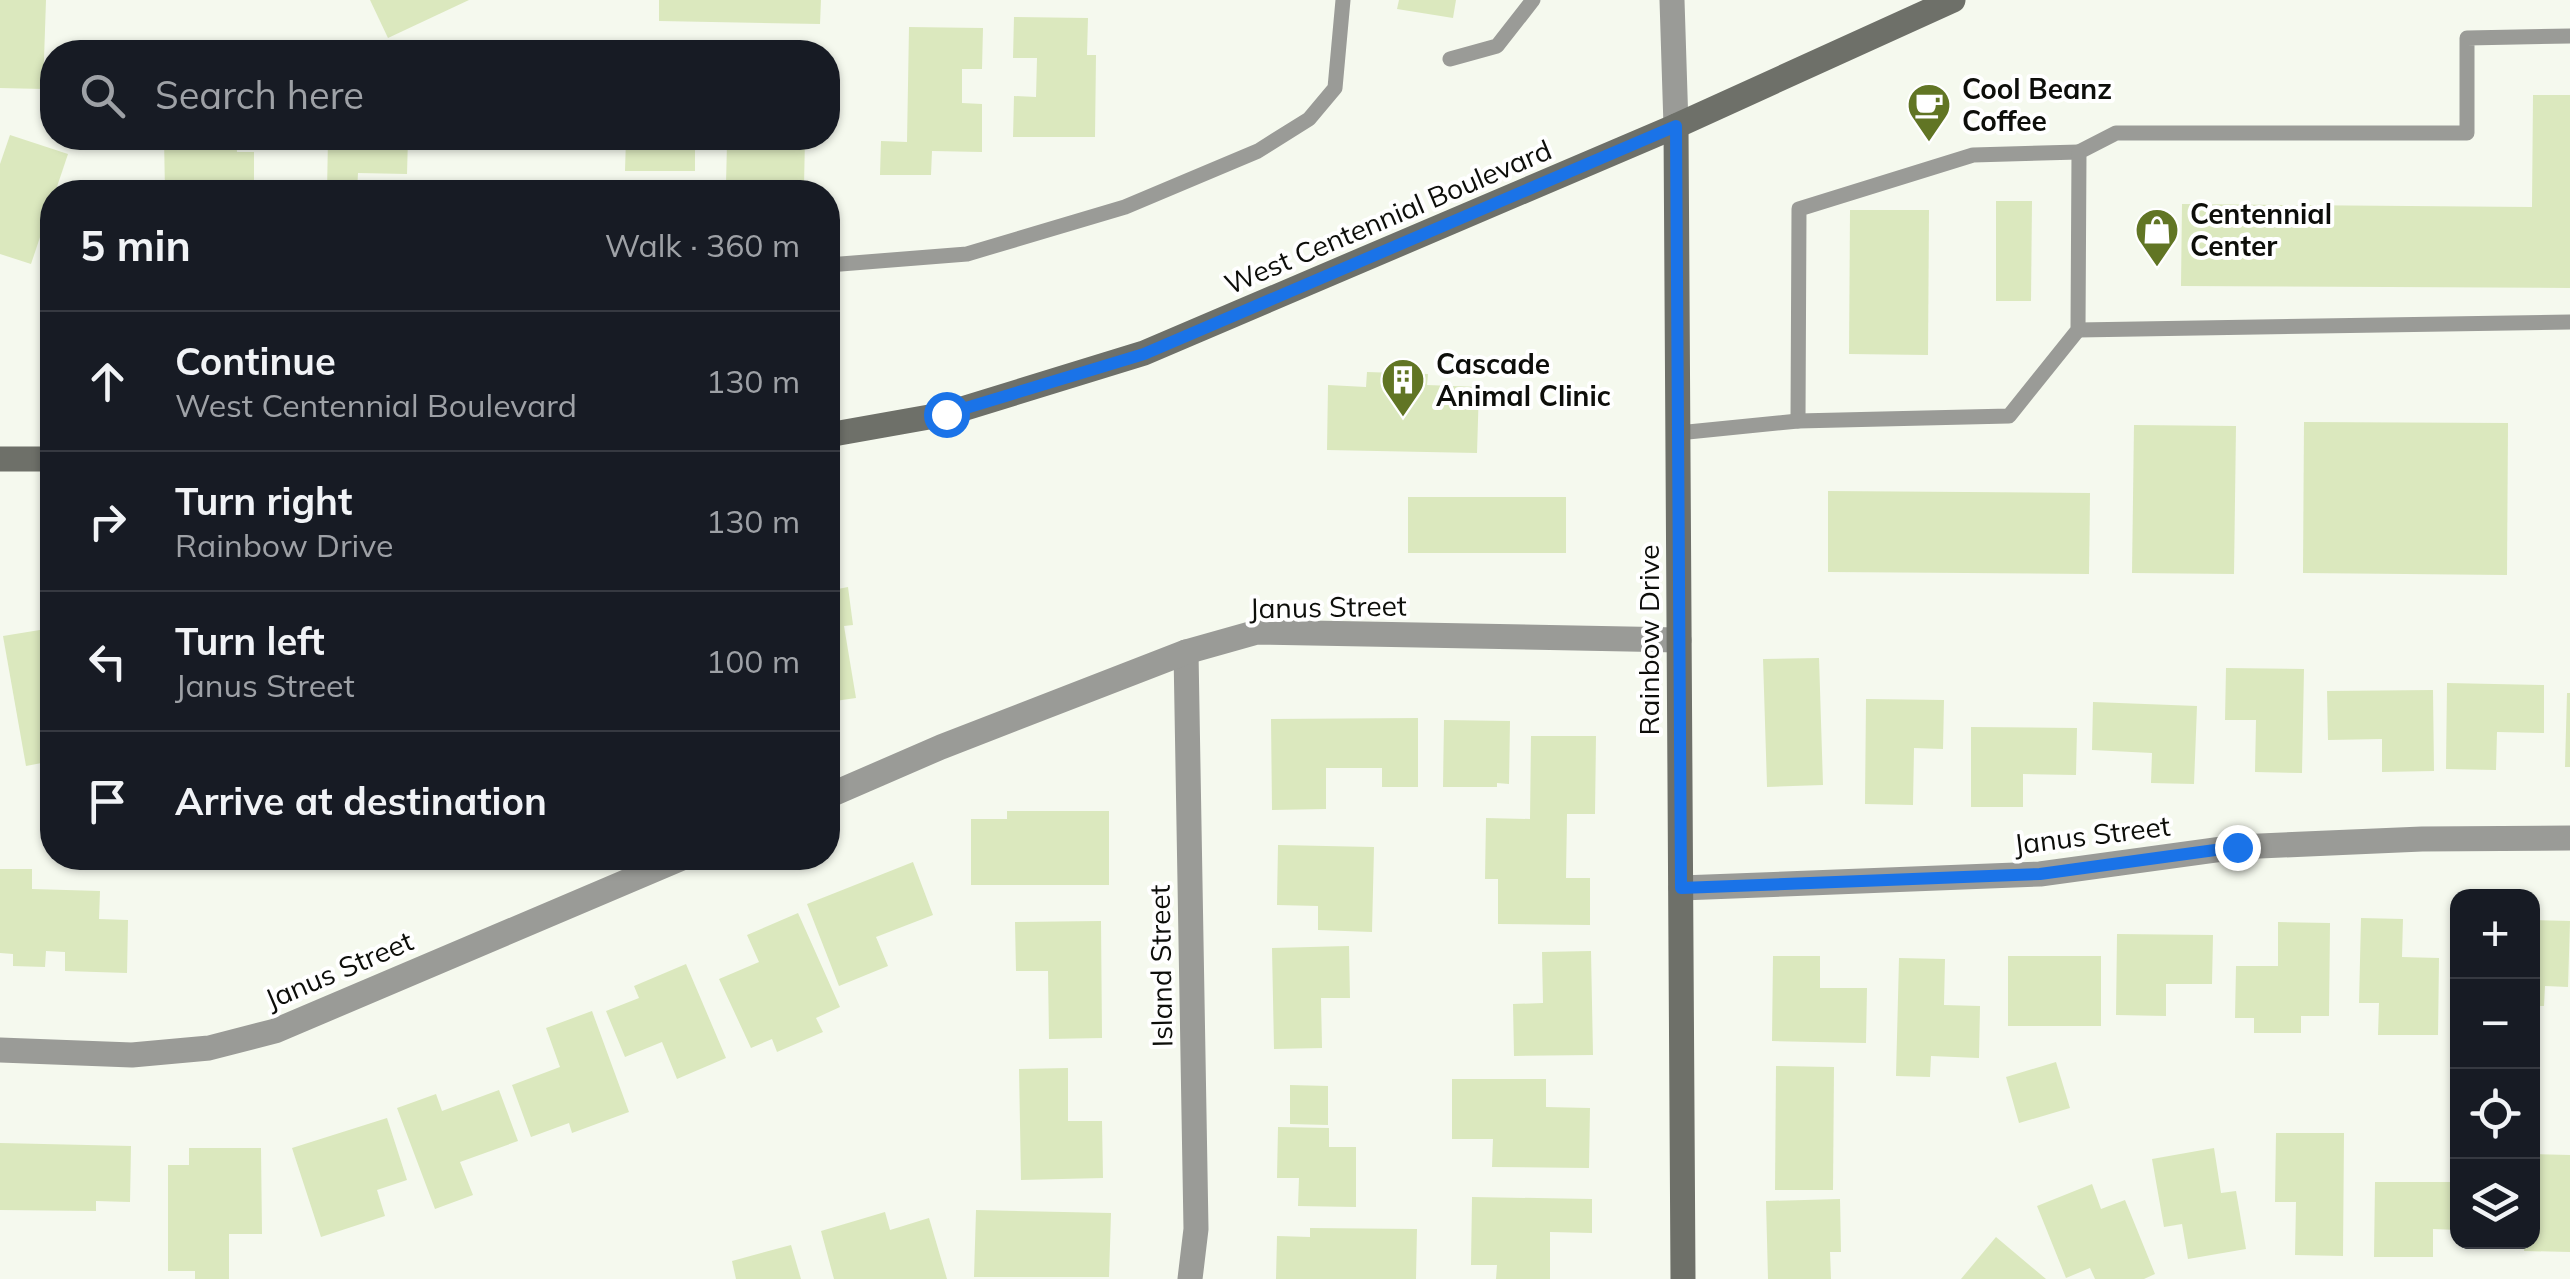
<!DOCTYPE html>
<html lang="en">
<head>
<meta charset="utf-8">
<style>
	:root { --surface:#171b24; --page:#20242c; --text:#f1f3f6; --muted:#9ea1a6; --line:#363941 }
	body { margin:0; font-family:Mulish,sans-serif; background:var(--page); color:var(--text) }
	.controls { position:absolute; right:30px; bottom:30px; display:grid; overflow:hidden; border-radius:20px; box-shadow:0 2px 8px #0004 }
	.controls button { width:90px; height:90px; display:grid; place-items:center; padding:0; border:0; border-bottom:2px solid var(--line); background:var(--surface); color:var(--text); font:50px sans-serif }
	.stop { position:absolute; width:30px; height:30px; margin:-22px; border:8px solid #1a73e8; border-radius:50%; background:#fff }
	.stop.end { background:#1a73e8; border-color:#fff; box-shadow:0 2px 10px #0008 }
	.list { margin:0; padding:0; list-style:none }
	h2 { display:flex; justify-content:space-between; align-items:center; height:130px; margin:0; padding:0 40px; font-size:42px }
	h2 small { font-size:32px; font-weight:400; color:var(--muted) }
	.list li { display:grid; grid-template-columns:65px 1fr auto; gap:30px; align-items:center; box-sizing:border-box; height:140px; padding:0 40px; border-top:2px solid var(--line) }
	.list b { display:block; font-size:38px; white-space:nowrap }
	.list p { margin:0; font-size:32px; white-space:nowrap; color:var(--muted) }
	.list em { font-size:32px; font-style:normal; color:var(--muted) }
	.icon { flex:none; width:55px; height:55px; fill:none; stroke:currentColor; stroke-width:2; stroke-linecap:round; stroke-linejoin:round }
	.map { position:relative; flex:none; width:2570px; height:1279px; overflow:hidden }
	.search { position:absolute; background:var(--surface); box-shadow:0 2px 8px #0004; left:40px; top:40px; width:800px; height:110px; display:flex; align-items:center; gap:25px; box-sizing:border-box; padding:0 35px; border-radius:40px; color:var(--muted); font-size:38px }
	.panel { position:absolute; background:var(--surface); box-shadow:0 2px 8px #0004; left:40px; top:180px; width:800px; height:690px; border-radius:40px }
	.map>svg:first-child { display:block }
	.building { fill:#dbe8be }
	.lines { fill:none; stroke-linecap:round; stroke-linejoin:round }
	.lane { stroke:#9a9b97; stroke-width:15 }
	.street { stroke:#9a9b97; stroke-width:25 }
	.secondary { stroke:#6e7069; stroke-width:25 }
	.route { stroke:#1a73e8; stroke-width:12 }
	.labels { text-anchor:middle; stroke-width:8; stroke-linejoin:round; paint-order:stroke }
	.poi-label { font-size:28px; font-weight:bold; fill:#0d0e0a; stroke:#fff; text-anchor:start }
	.street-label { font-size:28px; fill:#0d0e0a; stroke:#fff }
</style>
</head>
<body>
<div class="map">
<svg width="2570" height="1279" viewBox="0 0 2570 1279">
	<rect width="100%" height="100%" fill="#f5f9ee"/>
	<g class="building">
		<path d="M0,0h46l-3,89 -43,-1z"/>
		<path d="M370,0h99l-81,38z"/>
		<path d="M659,0h162l-1,24 -161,-3z"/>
		<path d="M1399,0h57l-3,18 -56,-9z"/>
		<path d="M1014,17l74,1 -1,37h9l-1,82h-82l1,-41 22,1 1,-39h-24z"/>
		<path d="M909,27l74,1 -1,41h-20v34l20,1v48l-50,-1 -1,24h-51l1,-34 26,1z"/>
		<path d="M2533,95h37v193l-389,-2 1,-82 350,3z"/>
		<path d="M10,135l58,19 -37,110 -31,-10v-90z"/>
		<path d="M164,138h72l1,14h17v40h-89z"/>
		<path d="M328,138h80l-1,36 -49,-1 -1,19h-30z"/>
		<path d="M626,138h69v33h-70z"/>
		<path d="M748,138h57l-1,48 -78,-2 1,-41 21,1z"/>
		<path d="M1996,201h36l-1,100h-35z"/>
		<path d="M1850,210h79l-1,145 -79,-1z"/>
		<path d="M1367,372l61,2 -1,11 52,2 -2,66 -150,-3 1,-65 38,2z"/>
		<path d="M2304,422l204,1 -1,152 -204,-2z"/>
		<path d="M2134,425l102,1 -2,148 -102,-1z"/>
		<path d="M1828,491l262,2 -1,81 -261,-2z"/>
		<rect x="1408" y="497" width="158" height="56"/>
		<path d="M833,557l5,32 10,-2 5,38 -9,1 12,72 -21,3 1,8 -8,2v-153z"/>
		<path d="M52,628v133l-26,5 -23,-130z"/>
		<path d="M1819,658l4,127 -56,2 -4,-128z"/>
		<path d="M2226,668l78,1 -2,104 -47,-1 1,-52h-31z"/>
		<path d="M2447,683l97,2v48l-47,-1 -1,38 -50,-1z"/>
		<path d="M2433,690l1,81 -52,1v-33l-54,1 -1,-49z"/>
		<path d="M2567,693h3v74h-5z"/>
		<path d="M1866,699l78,1 -1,49 -29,-1 -1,57 -48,-1z"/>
		<path d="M2093,702l104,4 -3,78 -43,-1 1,-30 -60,-3z"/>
		<path d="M1418,718v69h-36v-19h-56v41l-54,1 -1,-91z"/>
		<path d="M1444,720l66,1 -1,63 -12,-1v4h-54z"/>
		<path d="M1971,727l106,1 -1,47 -53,-1v33h-52z"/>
		<path d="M1531,736h65l-1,78h-28l-1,64h24v47l-92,-1v-45h-13l1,-61 44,1z"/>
		<path d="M1007,811h102v74h-138v-66h36z"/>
		<path d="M1278,845l96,2 -2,85 -54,-2v-24l-41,-1z"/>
		<path d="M913,862l20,53 -57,22 12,29 -49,20 -32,-82z"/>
		<path d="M0,869h32v20l68,2 -1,28 29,1 -1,53 -62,-2v-19l-19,-1 -1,16 -32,-1v-12l-13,-1z"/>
		<path d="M798,913l42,94 -24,11 7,14 -46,20 -5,-13 -21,9 -32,-69 40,-17 -12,-27z"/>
		<path d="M2361,918l42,1 -1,38 37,1 -1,77h-60l1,-32h-20z"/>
		<path d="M2532,920l38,1 -2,66 -23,-1 -1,20h-12z"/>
		<path d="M1101,921l1,117 -53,1 -1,-68h-32l-1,-49z"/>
		<path d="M2278,922l52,1 -1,93h-28v17h-47v-15h-19l1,-52h42z"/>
		<path d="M2117,934l96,1 -1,49h-46v32l-50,-1z"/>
		<path d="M1349,946l1,52h-29l1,50 -48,1 -2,-101z"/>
		<path d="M1591,951l2,104 -79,1 -1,-52 30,-1 -1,-51z"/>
		<path d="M1773,956h47v32h47l-1,55 -94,-2z"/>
		<rect x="2008" y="956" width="93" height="70"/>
		<path d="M1899,958l46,1 -1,46 36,1 -1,52 -48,-2 -1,21 -34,-1z"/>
		<path d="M686,964l40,94 -49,21 -15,-37 -37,15 -19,-46 33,-13 -5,-12z"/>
		<path d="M592,1011l37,101 -57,21 -3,-10 -38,14 -19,-52 48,-18 -14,-39z"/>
		<path d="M2056,1062l14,46 -51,15 -13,-46z"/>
		<path d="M1776,1066l58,1 -1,123h-58z"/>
		<path d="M1068,1068v53h34l1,57 -82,2 -2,-111z"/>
		<path d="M1452,1079h94v28l44,1 -1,60 -97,-1 1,-28h-41z"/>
		<path d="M1290,1085l38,1v39l-38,-1z"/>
		<path d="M499,1090l19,51 -58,21 13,33 -38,14 -38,-101 39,-14 6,17z"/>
		<path d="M387,1118l20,62 -30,10 8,26 -64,21 -29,-89z"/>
		<path d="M1278,1127l51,1v19h27v60l-58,-1 1,-28h-22z"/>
		<path d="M2276,1133h68l-1,123 -48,-1 1,-53h-21z"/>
		<path d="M0,1143l131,3 -1,56 -34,-1v10l-96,-1z"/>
		<path d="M189,1148h72l1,86h-33v45h-34v-8h-27v-106h21z"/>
		<path d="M2214,1148l7,45 15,-2 10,58 -58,10 -6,-35 -18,3 -12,-68z"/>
		<path d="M2532,1154l38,1v97l-46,-1 1,-9h7z"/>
		<path d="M2375,1182h83v48l-25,-1v28h-59z"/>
		<path d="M2092,1184l9,25 24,-9 30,74 -11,5h-49l-5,-11 -24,10 -29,-72z"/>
		<path d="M1472,1197l120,2v34l-42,-1v47h-54l1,-14h-26z"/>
		<path d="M1840,1199l1,53h-11l1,27h-63l-2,-78z"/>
		<path d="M976,1210l135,3 -2,64h-135z"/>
		<path d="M885,1212l5,18 39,-12 18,61h-113l-13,-48z"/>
		<path d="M1310,1228l107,1 -1,50h-140l1,-43 33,1z"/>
		<path d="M1996,1237l50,42h-85z"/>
		<path d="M791,1245l10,34h-65l-4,-18z"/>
	</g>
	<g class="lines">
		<g class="lane">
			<path d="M1450,59l47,-13 36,-46"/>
			<path d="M828,265l139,-11 158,-47 133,-56 51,-32 26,-31 8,-88"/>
			<path d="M2078,330l492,-8"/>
			<path d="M1798,421l1,-212 174,-54 106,-3"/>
			<path d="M1678,433l120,-12 211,-5 69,-86 1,-178 37,-19h351v-95l103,-2"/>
		</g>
		<g class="street">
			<path d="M1672,0l4,126"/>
			<path d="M1186,652l10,577 -6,50"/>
			<path d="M828,796l113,-49 245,-95 71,-20 422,8"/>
			<path d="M1681,888l359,-14 197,-27 185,-8 148,-1"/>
			<path d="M0,1050l132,5 77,-7 66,-17 407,-173"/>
		</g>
		<g class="secondary">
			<path d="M1676,126l7,1153"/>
			<path d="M828,435l118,-21 198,-61 532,-227 277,-126"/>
			<path d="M0,459h52"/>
		</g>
	</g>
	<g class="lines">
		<path class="route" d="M946,414l198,-60 532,-228 5,762 359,-14 197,-27"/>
	</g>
	<defs>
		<symbol id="cafe-pin" viewBox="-11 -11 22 30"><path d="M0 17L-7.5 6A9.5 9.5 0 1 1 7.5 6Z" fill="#617524" stroke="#fff"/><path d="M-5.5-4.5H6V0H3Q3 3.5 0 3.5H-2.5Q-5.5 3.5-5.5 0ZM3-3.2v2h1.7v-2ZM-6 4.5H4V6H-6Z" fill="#fff"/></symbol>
		<symbol id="shop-pin" viewBox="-11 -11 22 30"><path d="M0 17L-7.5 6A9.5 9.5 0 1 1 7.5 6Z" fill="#617524" stroke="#fff"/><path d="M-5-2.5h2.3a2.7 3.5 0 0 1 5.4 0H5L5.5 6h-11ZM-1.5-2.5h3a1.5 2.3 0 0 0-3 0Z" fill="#fff"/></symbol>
		<symbol id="building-pin" viewBox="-11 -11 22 30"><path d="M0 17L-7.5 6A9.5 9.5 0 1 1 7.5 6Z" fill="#617524" stroke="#fff"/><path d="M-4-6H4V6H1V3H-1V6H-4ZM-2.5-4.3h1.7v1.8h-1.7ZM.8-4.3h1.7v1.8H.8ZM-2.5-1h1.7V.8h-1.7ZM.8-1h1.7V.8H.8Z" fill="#fff"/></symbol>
	</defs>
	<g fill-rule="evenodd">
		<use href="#cafe-pin" x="1904" y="80" width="50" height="68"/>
		<use href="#shop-pin" x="2132" y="205" width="50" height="68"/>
		<use href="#building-pin" x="1378" y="355" width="50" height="68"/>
	</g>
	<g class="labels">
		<g class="poi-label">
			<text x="1962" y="99">Cool Beanz<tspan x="1962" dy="32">Coffee</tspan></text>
			<text x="2190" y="224">Centennial<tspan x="2190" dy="32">Center</tspan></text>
			<text x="1436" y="374">Cascade<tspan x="1436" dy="32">Animal Clinic</tspan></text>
		</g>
		<g class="street-label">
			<text transform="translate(1388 217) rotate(-23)" y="10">West Centennial Boulevard</text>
			<text transform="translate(1328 607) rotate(-1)" y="10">Janus Street</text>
			<text transform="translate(1649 640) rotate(-90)" y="10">Rainbow Drive</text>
			<text transform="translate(2092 835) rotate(-7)" y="10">Janus Street</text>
			<text transform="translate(1161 966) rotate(-91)" y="10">Island Street</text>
			<text transform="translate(339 970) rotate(-23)" y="10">Janus Street</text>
		</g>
	</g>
</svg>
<div class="controls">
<button>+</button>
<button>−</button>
<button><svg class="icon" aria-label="locate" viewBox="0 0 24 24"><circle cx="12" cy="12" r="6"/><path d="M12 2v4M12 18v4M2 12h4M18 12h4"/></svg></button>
<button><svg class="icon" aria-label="layers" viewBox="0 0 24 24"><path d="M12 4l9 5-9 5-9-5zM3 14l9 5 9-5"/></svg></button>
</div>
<div class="stop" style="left:946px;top:414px"></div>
<div class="stop end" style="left:2237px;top:847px"></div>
<div class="search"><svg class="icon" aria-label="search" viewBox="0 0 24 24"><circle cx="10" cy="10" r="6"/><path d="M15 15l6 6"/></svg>Search here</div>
<section class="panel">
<h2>5 min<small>Walk · 360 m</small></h2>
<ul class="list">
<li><svg class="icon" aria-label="ahead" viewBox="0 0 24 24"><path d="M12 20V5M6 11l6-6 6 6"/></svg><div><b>Continue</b><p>West Centennial Boulevard</p></div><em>130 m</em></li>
<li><svg class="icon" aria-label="right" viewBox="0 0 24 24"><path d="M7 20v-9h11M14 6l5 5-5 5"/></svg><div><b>Turn right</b><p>Rainbow Drive</p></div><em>130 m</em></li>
<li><svg class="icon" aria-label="left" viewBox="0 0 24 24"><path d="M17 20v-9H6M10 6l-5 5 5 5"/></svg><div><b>Turn left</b><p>Janus Street</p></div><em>100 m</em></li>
<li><svg class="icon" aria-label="arrive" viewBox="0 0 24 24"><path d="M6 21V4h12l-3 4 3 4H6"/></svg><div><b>Arrive at destination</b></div></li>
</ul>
</section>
</div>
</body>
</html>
